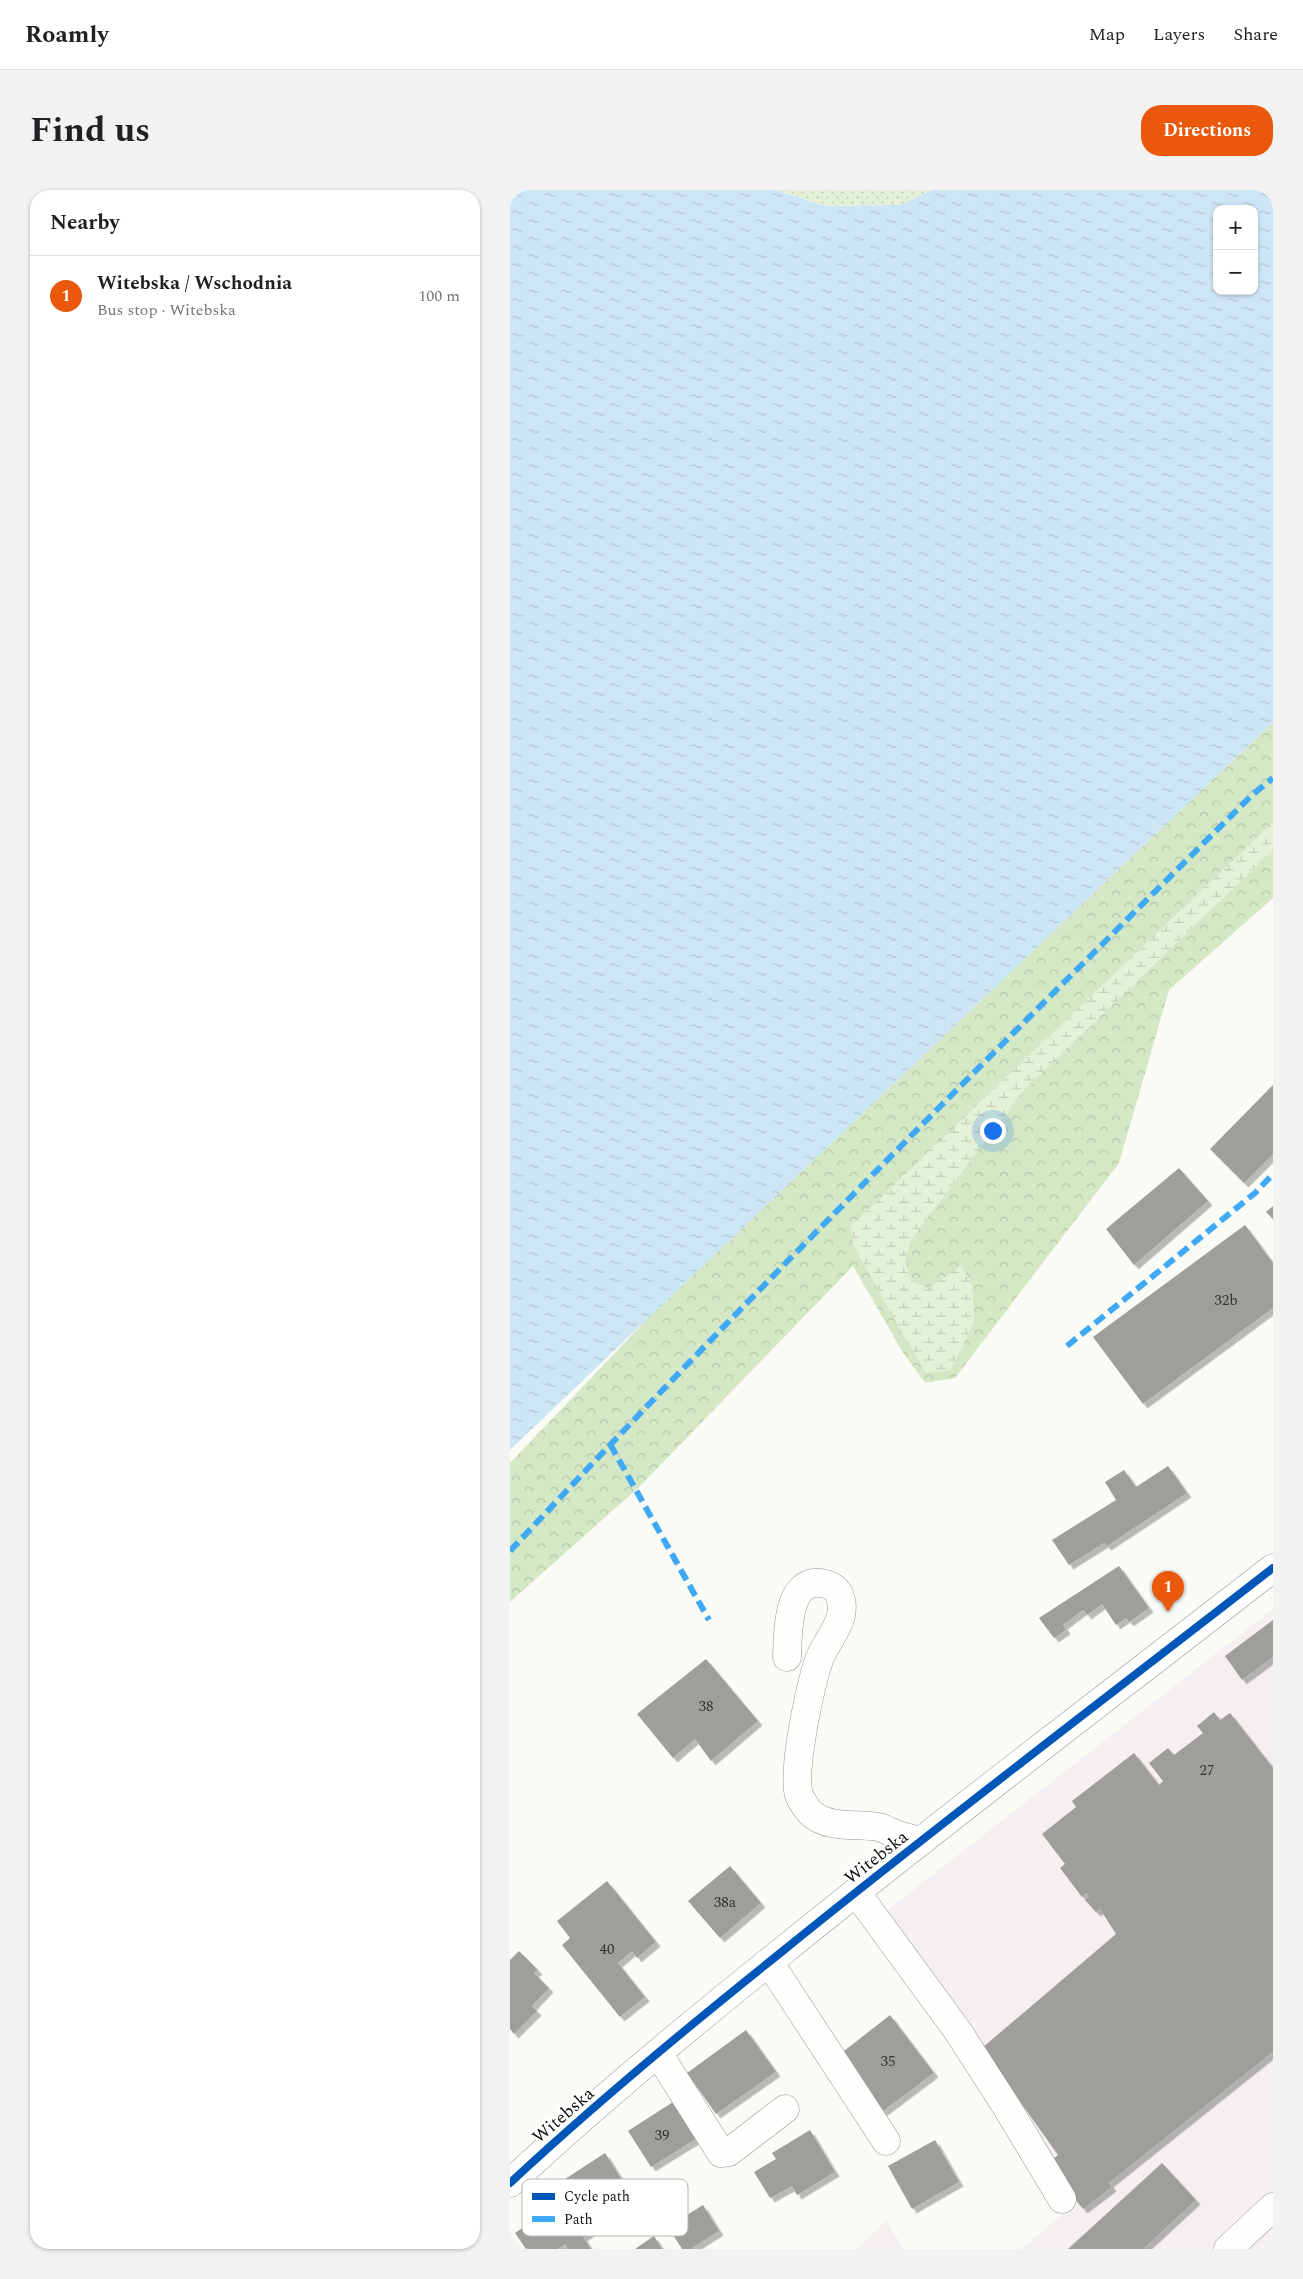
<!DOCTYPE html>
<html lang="en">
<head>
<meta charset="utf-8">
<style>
	:root { --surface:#fff; --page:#f2f2f2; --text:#202124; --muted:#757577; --line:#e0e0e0; --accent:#ea580c }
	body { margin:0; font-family:Spectral,serif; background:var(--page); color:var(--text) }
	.controls { position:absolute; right:15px; top:15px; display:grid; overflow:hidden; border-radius:10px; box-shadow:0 1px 4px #0004 }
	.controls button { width:45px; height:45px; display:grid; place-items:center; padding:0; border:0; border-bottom:1px solid var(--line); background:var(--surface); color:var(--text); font:25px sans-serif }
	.you { position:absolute; left:482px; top:940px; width:18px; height:18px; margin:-12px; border:4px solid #fff; border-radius:50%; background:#1a73e8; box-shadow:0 0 0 8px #1a73e833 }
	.badge { display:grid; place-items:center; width:32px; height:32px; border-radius:50%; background:var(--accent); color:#fff; font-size:16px; font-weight:700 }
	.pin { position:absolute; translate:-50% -41px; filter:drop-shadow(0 1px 2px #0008) }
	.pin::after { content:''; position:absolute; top:26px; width:18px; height:15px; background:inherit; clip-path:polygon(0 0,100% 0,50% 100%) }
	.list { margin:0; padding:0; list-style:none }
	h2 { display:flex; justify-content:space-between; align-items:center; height:65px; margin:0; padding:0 20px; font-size:21px }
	h2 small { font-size:16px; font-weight:400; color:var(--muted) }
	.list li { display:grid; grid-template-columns:32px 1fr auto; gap:15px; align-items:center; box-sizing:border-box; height:80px; padding:0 20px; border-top:1px solid var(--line) }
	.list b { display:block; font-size:19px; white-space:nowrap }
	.list p { margin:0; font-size:16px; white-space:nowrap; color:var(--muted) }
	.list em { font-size:16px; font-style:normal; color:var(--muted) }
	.map { position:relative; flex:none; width:763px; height:2059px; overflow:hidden; border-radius:20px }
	header { display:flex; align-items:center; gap:30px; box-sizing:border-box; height:70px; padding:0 25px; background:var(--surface); border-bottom:1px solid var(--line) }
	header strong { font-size:24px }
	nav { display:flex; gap:28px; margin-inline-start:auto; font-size:18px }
	.intro { display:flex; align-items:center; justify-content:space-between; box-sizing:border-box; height:120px; padding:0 30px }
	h1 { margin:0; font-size:35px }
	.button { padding:12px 22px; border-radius:20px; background:var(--accent); color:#fff; font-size:18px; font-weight:700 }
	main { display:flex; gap:30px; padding:0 30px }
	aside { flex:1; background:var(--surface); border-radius:20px; box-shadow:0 1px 4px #0004 }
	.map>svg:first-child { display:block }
	.industrial { fill:#f3eff2 }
	.grass { fill:url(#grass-dots) }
	.forest { fill:url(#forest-crowns) }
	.wetland { fill:url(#wetland-marsh) }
	.water { fill:url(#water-ripples); fill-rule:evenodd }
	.building { fill:#9f9e9b; filter:url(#shadow) }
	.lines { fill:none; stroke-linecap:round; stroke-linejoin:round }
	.minor-casing { stroke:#969694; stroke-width:29 }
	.minor { stroke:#fefefe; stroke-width:28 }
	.quiet { stroke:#3fa9f5; stroke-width:6; stroke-dasharray:12 6; stroke-linecap:butt }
	.cycleway-casing { stroke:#fff; stroke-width:11 }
	.cycleway { stroke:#0057b8; stroke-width:8 }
	.labels { text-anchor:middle; stroke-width:5; stroke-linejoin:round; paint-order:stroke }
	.number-label { font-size:15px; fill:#343433 }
	.street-label { font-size:18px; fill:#101010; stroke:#fff }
	.key { fill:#fff; stroke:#b7b7b7; stroke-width:1 }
	.key-label { font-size:14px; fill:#101010 }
</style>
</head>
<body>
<header>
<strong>Roamly</strong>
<nav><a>Map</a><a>Layers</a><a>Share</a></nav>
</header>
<div class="intro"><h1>Find us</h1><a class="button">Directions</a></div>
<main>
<aside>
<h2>Nearby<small></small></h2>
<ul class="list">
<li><span class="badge">1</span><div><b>Witebska / Wschodnia</b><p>Bus stop · Witebska</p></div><em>100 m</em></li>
</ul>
</aside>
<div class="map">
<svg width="763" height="2059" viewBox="0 0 763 2059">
	<defs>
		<pattern id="grass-dots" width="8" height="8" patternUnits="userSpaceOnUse" patternTransform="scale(1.25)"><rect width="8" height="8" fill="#e5f1d7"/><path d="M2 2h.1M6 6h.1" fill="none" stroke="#c3ceb8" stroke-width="1.8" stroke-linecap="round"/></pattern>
		<pattern id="forest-crowns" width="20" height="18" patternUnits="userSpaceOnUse" patternTransform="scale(1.25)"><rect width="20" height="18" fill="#d5e8c5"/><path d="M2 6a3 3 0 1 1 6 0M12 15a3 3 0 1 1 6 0" fill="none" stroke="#b6c6a8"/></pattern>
		<pattern id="wetland-marsh" width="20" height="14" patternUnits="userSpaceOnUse" patternTransform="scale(1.25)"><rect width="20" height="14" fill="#e5f1d7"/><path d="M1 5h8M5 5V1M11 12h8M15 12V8" fill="none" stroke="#c3ceb8"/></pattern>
		<pattern id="water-ripples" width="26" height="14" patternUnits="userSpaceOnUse" patternTransform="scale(1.25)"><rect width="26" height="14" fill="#cde6f5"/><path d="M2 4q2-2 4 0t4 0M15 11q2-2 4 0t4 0" fill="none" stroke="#afc4d1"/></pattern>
		<filter id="shadow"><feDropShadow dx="4.5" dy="4.5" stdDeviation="0" flood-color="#0004"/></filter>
	</defs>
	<rect width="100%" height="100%" fill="#fbfbf6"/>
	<g class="industrial">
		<path d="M763,1419v640h-251l38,-33 -130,-207 -63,-83z"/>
		<path d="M376,2031l18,28h-48z"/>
	</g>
	<path class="grass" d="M266,0h156l-32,15 -75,1z"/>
	<path class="forest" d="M763,532v176l-104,92 -50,173 -164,215 -30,5 -23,-32 -49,-85 -215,222 -128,114v-139l140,-147z"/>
	<path class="wetland" d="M763,632v28l-252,243 -110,147 -6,20 6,21 18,7 31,-22 12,16 2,40 -23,48 -25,3 -21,-35 -52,-94 -2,-18z"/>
	<path class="water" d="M0,0h266l49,16 75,-1 32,-15h341v532l-763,728zM707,19h37v82h-37z"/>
	<g class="building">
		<path d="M763,895v69l-29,29 -34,-34z"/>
		<path d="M669,978l29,33 -74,64 -28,-36z"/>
		<path d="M763,1016v13l-7,-7z"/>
		<path d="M735,1035l28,38v45l-130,96 -50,-67z"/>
		<path d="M658,1276l19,27 -80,53 -3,-3 -35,22 -17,-25 64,-40 -11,-18 19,-12 12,17z"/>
		<path d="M609,1376l30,42 -20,14 -3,-4 -10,7 -14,-21 -15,11 -4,-5 -20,15 3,5 -12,8 -15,-20z"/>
		<path d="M763,1430v37l-31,23 -17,-24z"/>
		<path d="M196,1469l52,62 -47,40 -16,-22 -22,19 -36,-44z"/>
		<path d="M704,1522l6,8 10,-7 43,55v284l-164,131 3,4 -29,22 -36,-45 11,-9 -76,-107 134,-114 -16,-25 -4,3 -11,-12 4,-4 -2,-3 -5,4 -22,-29 5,-4 -23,-30 34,-27 -4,-6 62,-48 25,32 4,-4 -14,-18 19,-15 6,7 29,-22 -6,-7z"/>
		<path d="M220,1676l31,37 -41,35 -32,-37z"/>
		<path d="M97,1691l49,61 -19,16 -5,-7 -14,12 27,34 -25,20 -58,-72 8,-7 -13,-17z"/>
		<path d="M9,1761l19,19 -4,3 15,15 -17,18 5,5 -23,23 -4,-5v-69z"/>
		<path d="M380,1825l44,58 -52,39 -43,-57z"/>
		<path d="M236,1840l30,42 -60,42 -29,-41z"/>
		<path d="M163,1912l23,37 -45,28 -23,-36z"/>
		<path d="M300,1940l25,42 -38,23 -5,-9 -22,12 -16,-26 22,-13 -4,-6z"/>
		<path d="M425,1950l24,42 -47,27 -24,-43z"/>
		<path d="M95,1963l22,35 -30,20 9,13 -23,16 8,12h-24l-1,-5 -8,5h-32l-11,-16 45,-31 14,20 7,-5 -22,-34z"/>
		<path d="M652,1973l34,37 -53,49h-75z"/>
		<path d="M193,2015l16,26 -28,18h-9l-14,-22z"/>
		<path d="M144,2046l8,13h-27z"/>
	</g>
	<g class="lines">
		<defs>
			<g id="minor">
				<path d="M277,1467c1,-22 -1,-78 34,-74 7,1 14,4 18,11 11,25 -12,44 -20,66 -9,27 -27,110 -20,135 2,5 9,16 13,19 18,15 44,9 66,13 6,1 12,5 17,7 9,3 18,5 26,7"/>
				<path d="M346,1702l101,138 49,76 56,93"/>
				<path d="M259,1772l117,179"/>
				<path d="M148,1863l63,100 8,-1 56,-43"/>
				<path d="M0,1993c88,-82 180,-158 274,-233 160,-130 326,-255 489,-382"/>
				<path d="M718,2059l45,-42"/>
			</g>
		</defs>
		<use href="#minor" class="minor-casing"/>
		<use href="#minor" class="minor"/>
		<g class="quiet">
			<path d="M557,1156l188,-153 18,-19"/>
			<path d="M100,1254l99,176"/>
			<path d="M0,1361c241,-258 492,-507 742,-756l21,-17"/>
		</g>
		<defs>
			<path id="cycleway" d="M0,1993c88,-82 180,-158 274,-233 160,-130 326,-255 489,-382"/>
		</defs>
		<use href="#cycleway" class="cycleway-casing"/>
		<use href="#cycleway" class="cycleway"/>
	</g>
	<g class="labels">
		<g class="number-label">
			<text x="716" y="1115">32b</text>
			<text x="196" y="1521">38</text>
			<text x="697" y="1585">27</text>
			<text x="215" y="1717">38a</text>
			<text x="97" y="1764">40</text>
			<text x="378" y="1876">35</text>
			<text x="152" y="1950">39</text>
		</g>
		<g class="street-label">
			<text transform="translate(366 1667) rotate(-38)" y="6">Witebska</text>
			<text transform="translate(53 1925) rotate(-41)" y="6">Witebska</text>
		</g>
	</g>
	<rect x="12" y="1989" width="166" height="57" rx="8" class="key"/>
	<rect x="22" y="2003" width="23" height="7" fill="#0057b8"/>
	<rect x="22" y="2026" width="23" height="6" fill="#3fa9f5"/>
	<g class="key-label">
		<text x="54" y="2011">Cycle path</text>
		<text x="54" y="2034">Path</text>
	</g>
</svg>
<div class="controls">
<button>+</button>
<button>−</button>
</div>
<div class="you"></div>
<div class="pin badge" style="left:658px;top:1422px">1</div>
</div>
</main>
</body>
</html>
